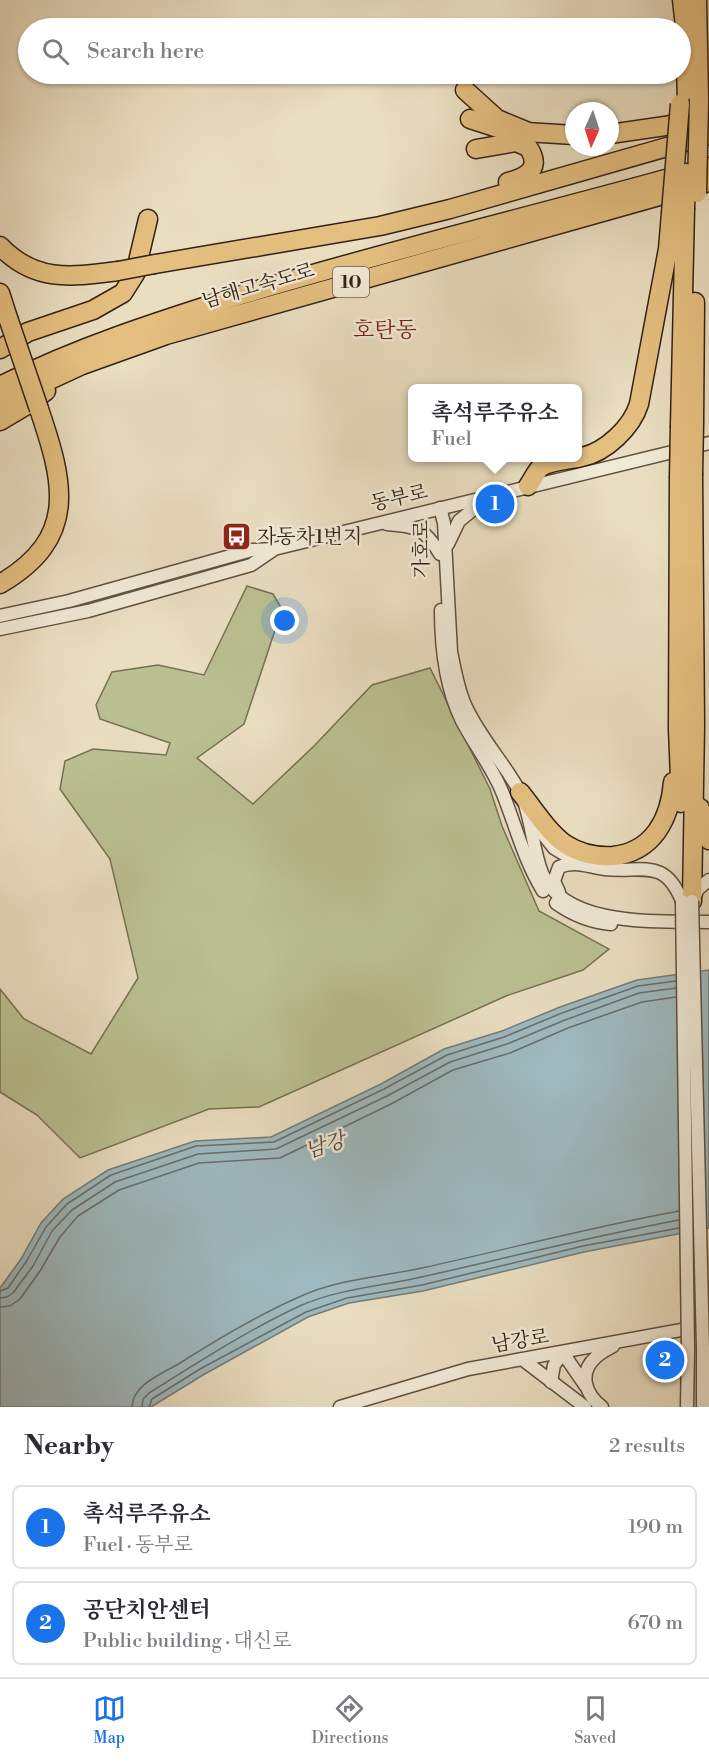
<!DOCTYPE html>
<html lang="en">
<head>
<meta charset="utf-8">
<style>
	:root { --surface:#fff; --page:#f2f2f3; --text:#2b2b33; --muted:#7c7c81; --line:#e1e1e2; --accent:#1a73e8 }
	body { margin:0; font-family:"Libre Bodoni","Noto Serif KR",serif; background:var(--page); color:var(--text) }
	.compass { position:absolute; left:565px; top:102px; width:54px; height:54px; border-radius:50%; background:var(--surface); box-shadow:0 2px 4px #0004; rotate:183deg }
	.you { position:absolute; left:285px; top:621px; width:21px; height:21px; margin:-15px; border:4px solid #fff; border-radius:50%; background:#1a73e8; box-shadow:0 0 0 9px #1a73e833 }
	.badge { display:grid; place-items:center; width:39px; height:39px; border-radius:50%; background:var(--accent); color:#fff; font-size:20px; font-weight:700 }
	.pin { position:absolute; translate:-50% -50%; border:3px solid #fff; box-shadow:0 2px 6px #0006 }
	.popup { position:absolute; left:408px; top:384px; width:174px; height:78px; box-sizing:border-box; display:grid; place-content:center; border-radius:9px; background:var(--surface); filter:drop-shadow(0 2px 4px #0005); font-size:20px; white-space:nowrap; color:var(--muted) }
	.popup b { font-size:22px; color:var(--text) }
	.popup::after { content:''; position:absolute; left:50%; top:100%; margin-left:-12px; border:12px solid transparent; border-top-color:var(--surface) }
	.list { margin:0; padding:0; list-style:none }
	h2 { display:flex; justify-content:space-between; align-items:center; height:78px; margin:0; padding:0 24px; font-size:26px }
	h2 small { font-size:20px; font-weight:400; color:var(--muted) }
	.list li { display:grid; grid-template-columns:39px 1fr auto; gap:18px; align-items:center; box-sizing:border-box; height:84px; margin:0 12px 12px; padding:0 12px; border:2px solid var(--line); border-radius:9px }
	.list b { display:block; font-size:22px; white-space:nowrap }
	.list p { margin:0; font-size:20px; white-space:nowrap; color:var(--muted) }
	.list em { font-size:20px; font-style:normal; color:var(--muted) }
	.icon { flex:none; width:33px; height:33px; fill:none; stroke:currentColor; stroke-width:2; stroke-linecap:round; stroke-linejoin:round }
	.map { position:relative; flex:none; width:709px; height:1407px; overflow:hidden }
	.search { position:absolute; background:var(--surface); box-shadow:0 2px 4px #0004; left:18px; right:18px; top:18px; height:66px; display:flex; align-items:center; gap:15px; box-sizing:border-box; padding:0 21px; border-radius:33px; color:var(--muted); font-size:22px }
	.sheet { height:270px; background:var(--surface) }
	nav { display:flex; justify-content:space-around; align-items:center; box-sizing:border-box; height:84px; border-top:2px solid var(--line); background:var(--surface); font-size:16px; color:var(--muted) }
	nav a { display:grid; justify-items:center; gap:3px }
	nav .on { color:var(--accent) }
	.map>svg:first-child { display:block }
	.green { fill:#bac091; stroke:#767154; stroke-width:1.5 }
	.water { fill:#9eb9bf; stroke:#737d7b; stroke-width:1.5 }
	.lines { fill:none; stroke-linecap:round; stroke-linejoin:round }
	.shore { stroke:#686e6a; stroke-width:1.5 }
	.tertiary-casing { stroke:#605141; stroke-width:15 }
	.motorway-casing { stroke:#322216; stroke-width:21 }
	.tertiary { stroke:#f1ead7; stroke-width:12 }
	.motorway { stroke:#e5bf80; stroke-width:18 }
	.tertiary-bridge-casing { stroke:#605141; stroke-width:15; stroke-linecap:butt }
	.motorway-bridge-casing { stroke:#322216; stroke-width:21; stroke-linecap:butt }
	.tertiary-bridge { stroke:#f1ead7; stroke-width:12 }
	.motorway-bridge { stroke:#e5bf80; stroke-width:18 }
	.labels { text-anchor:middle; stroke-width:5; stroke-linejoin:round; paint-order:stroke }
	.shield { fill:#f1ead7; stroke:#6b5e50; stroke-width:1.5 }
	.shield-label { font-size:18px; font-weight:bold; fill:#322216 }
	.street-label { font-size:20px; fill:#322216; stroke:#f1ead7 }
	.poi-label { font-size:20px; fill:#322216; stroke:#f1ead7; text-anchor:start }
	.water-label { font-size:21px; font-style:italic; fill:#524f49; stroke:#f1ead7 }
	.quarter-label { font-size:22px; fill:#7a1f14; stroke:#f1ead7 }
</style>
</head>
<body>
<div class="map">
<svg width="709" height="1407" viewBox="0 0 709 1407">
	<rect width="100%" height="100%" fill="#eadec1"/>
	<filter id="stains"><feTurbulence type="fractalNoise" baseFrequency=".00333" numOctaves="4"/><feColorMatrix values="0 0 0 0 .2 0 0 0 0 .09 0 0 0 0 .02 0 0 0 .5 -.17"/></filter>
	<radialGradient id="worn" r=".72"><stop offset=".6" stop-color="#630" stop-opacity="0"/><stop offset="1" stop-color="#630" stop-opacity=".3"/></radialGradient>
	<path class="green" d="M247,586l26,8 9,15 -38,115 -47,34 56,46 61,-58 58,-61 58,-17 60,121 12,37 37,85 70,38 -26,21 -77,26 -247,111 -50,2 -129,49 -43,-43 -37,-23v-103l24,30 67,35 47,-76 -28,-119 -50,-70 5,-28 28,-12 73,6 4,-12 -70,-24 -4,-14 16,-33 46,-7 46,10z"/>
	<path class="water" d="M709,970v258l-125,24 -161,39 -74,12 -41,14 -105,58 -52,32h-151v-119l21,-29 20,-36 22,-24 45,-29 87,-29 76,-4 110,-53 63,-35 58,-18 58,-24 77,-27z"/>
	<g class="lines">
		<g class="shore">
			<path d="M0,1291l8,-3 18,-26 20,-35 21,-23 44,-29 85,-29 78,-4 110,-53 63,-34 57,-18 58,-24 76,-27 38,-5"/>
			<path d="M0,1298l7,-1 6,-4 20,-27 19,-35 20,-21 43,-28 83,-28 78,-5 111,-53 63,-34 57,-18 58,-24 74,-27 37,-5"/>
			<path d="M0,1307l10,-1 10,-7 20,-28 20,-34 18,-21 41,-26 80,-27 81,-5 111,-54 62,-34 57,-17 58,-25 74,-26 34,-5"/>
			<path d="M132,1407c1,-23 30,-33 48,-44 38,-24 78,-48 119,-66 39,-18 82,-20 123,-29 86,-19 170,-41 257,-57"/>
			<path d="M142,1407l1,-8 6,-6c48,-30 102,-65 153,-88 40,-17 83,-19 124,-29 84,-19 168,-40 253,-56"/>
			<path d="M149,1407l3,-8 48,-30 106,-57 41,-14 75,-13 161,-39 96,-18"/>
		</g>
		<defs>
			<g id="tertiary">
				<path d="M440,508l4,15 7,129c4,18 7,40 16,57 11,23 28,44 42,65 4,7 9,13 12,20 11,24 11,54 21,79 23,55 118,48 167,49"/>
				<path d="M387,524c29,2 38,4 53,30"/>
				<path d="M448,544l11,-23 27,-22"/>
				<path d="M441,610c0,38 4,77 21,111 13,25 31,47 41,73 13,33 21,66 40,97"/>
				<path d="M0,616l69,-15 183,-51 22,-1 435,-106"/>
				<path d="M0,629l88,-18 163,-46 22,-15"/>
				<path d="M531,819l23,29 25,15"/>
				<path d="M559,892l-5,-11 5,-14c17,-7 29,0 46,2 37,4 59,-12 77,32"/>
				<path d="M693,900l5,-11 11,-9"/>
				<path d="M556,903c17,12 34,19 55,21"/>
				<path d="M703,1348v59"/>
				<path d="M522,1359l63,48"/>
				<path d="M551,1382l3,-17 9,-12 22,32"/>
				<path d="M340,1407l128,-38 241,-44"/>
				<path d="M602,1407c-17,-13 -24,-34 -6,-50 5,-5 12,-8 17,-11"/>
				<path d="M687,1407l1,-59"/>
			</g>
			<g id="motorway">
				<path d="M682,0l3,26 2,76"/>
				<path d="M697,0l2,98"/>
				<path d="M465,90l32,29 29,12"/>
				<path d="M470,119l34,11"/>
				<path d="M507,134l19,-2 48,3"/>
				<path d="M610,134l55,-8 44,-9"/>
				<path d="M476,149l40,-7 12,5c14,21 0,30 -20,35"/>
				<path d="M0,246c35,37 72,31 118,25"/>
				<path d="M155,264l225,-38 70,-17 259,-74"/>
				<path d="M0,293l8,25"/>
				<path d="M0,349l28,-17 65,-22 30,-17 12,-19 13,-55"/>
				<path d="M0,386c77,-39 159,-65 241,-91 155,-47 312,-84 468,-128"/>
				<path d="M0,403l82,-38 84,-30 543,-153"/>
				<path d="M0,421l27,-16 19,-14"/>
				<path d="M694,423l1,-121"/>
				<path d="M680,426l5,-217"/>
				<path d="M679,478l-1,251 3,74"/>
				<path d="M528,486c4,-5 8,-15 13,-19 11,-7 29,-7 41,-10 24,-5 50,-30 57,-53l29,-155 3,-36"/>
				<path d="M0,584c79,-46 64,-101 39,-175"/>
				<path d="M520,792c14,17 27,39 45,52 14,9 31,13 48,12 40,-4 57,-37 60,-74"/>
				<path d="M700,808l1,15 8,17"/>
				<path d="M692,901l3,-175 -2,-251"/>
			</g>
		</defs>
		<use href="#tertiary" class="tertiary-casing"/>
		<use href="#motorway" class="motorway-casing"/>
		<use href="#tertiary" class="tertiary"/>
		<use href="#motorway" class="motorway"/>
		<defs>
			<g id="tertiary-bridge">
				<path d="M682,901l6,447"/>
				<path d="M692,901l11,447"/>
			</g>
			<g id="motorway-bridge">
				<path d="M697,193l2,-94"/>
				<path d="M685,209l1,-36"/>
				<path d="M671,213l9,-109"/>
				<path d="M118,271l37,-7"/>
				<path d="M8,318l31,91"/>
				<path d="M693,475l1,-52"/>
				<path d="M679,478l1,-52"/>
			</g>
		</defs>
		<use href="#tertiary-bridge" class="tertiary-bridge-casing"/>
		<use href="#motorway-bridge" class="motorway-bridge-casing"/>
		<use href="#tertiary-bridge" class="tertiary-bridge"/>
		<use href="#motorway-bridge" class="motorway-bridge"/>
	</g>
	<defs>
		<symbol id="bus-square" viewBox="-11 -11 22 22"><rect x="-9" y="-9" width="18" height="18" rx="4" fill="#8f2418" stroke="#f1ead7"/><path d="M-5-6H5V4H4V6H2V4H-2V6H-4V4H-5ZM-3.5-4V0h7V-4ZM-3.5 1.2v1.5H-2V1.2ZM2 1.2v1.5H3.5V1.2Z" fill="#fff"/></symbol>
	</defs>
	<g fill-rule="evenodd">
		<use href="#bus-square" x="220" y="520" width="33" height="33"/>
	</g>
	<g class="labels">
		<rect class="shield" x="333" y="267" width="36" height="30" rx="4.5"/>
		<g class="shield-label">
			<text x="351" y="288">10</text>
		</g>
		<g class="street-label">
			<text transform="translate(258 285) rotate(-16)" y="7">남해고속도로</text>
			<text transform="translate(399 497) rotate(-13)" y="7">동부로</text>
			<text transform="translate(421 549) rotate(-90)" y="7">가호로</text>
			<text transform="translate(520 1340) rotate(-9)" y="7">남강로</text>
		</g>
		<g class="poi-label">
			<text x="257" y="543">자동차1번지</text>
		</g>
		<g class="water-label">
			<text transform="translate(325 1145) rotate(-18)" y="7">남강</text>
		</g>
		<g class="quarter-label">
			<text x="385" y="337">호탄동</text>
		</g>
	</g>
	<rect width="100%" height="100%" filter="url(#stains)"/>
	<rect width="100%" height="100%" fill="url(#worn)"/>
</svg>
<svg class="compass" viewBox="-18 -18 36 36"><path d="M0-13l5 13h-10z" fill="#e53935"/><path d="M0 13l5-13h-10z" fill="#7c7c81"/></svg>
<div class="you"></div>
<div class="pin badge" style="left:495px;top:504px">1</div>
<div class="popup"><b>촉석루주유소</b>Fuel</div>
<div class="pin badge" style="left:665px;top:1360px">2</div>
<div class="search"><svg class="icon" aria-label="search" viewBox="0 0 24 24"><circle cx="10" cy="10" r="6"/><path d="M15 15l6 6"/></svg>Search here</div>
</div>
<section class="sheet">
<h2>Nearby<small>2 results</small></h2>
<ul class="list">
<li><span class="badge">1</span><div><b>촉석루주유소</b><p>Fuel · 동부로</p></div><em>190 m</em></li>
<li><span class="badge">2</span><div><b>공단치안센터</b><p>Public building · 대신로</p></div><em>670 m</em></li>
</ul>
</section>
<nav>
<a class="on"><svg class="icon" aria-label="map" viewBox="0 0 24 24"><path d="M3 6l6-2 6 2 6-2v14l-6 2-6-2-6 2zM9 4v14M15 6v14"/></svg>Map</a>
<a><svg class="icon" aria-label="directions" viewBox="0 0 24 24"><path d="M12 3l9 9-9 9-9-9zM9 14v-3h6M13 9l2 2-2 2"/></svg>Directions</a>
<a><svg class="icon" aria-label="saved" viewBox="0 0 24 24"><path d="M7 4h10v16l-5-4-5 4z"/></svg>Saved</a>
</nav>
</body>
</html>
